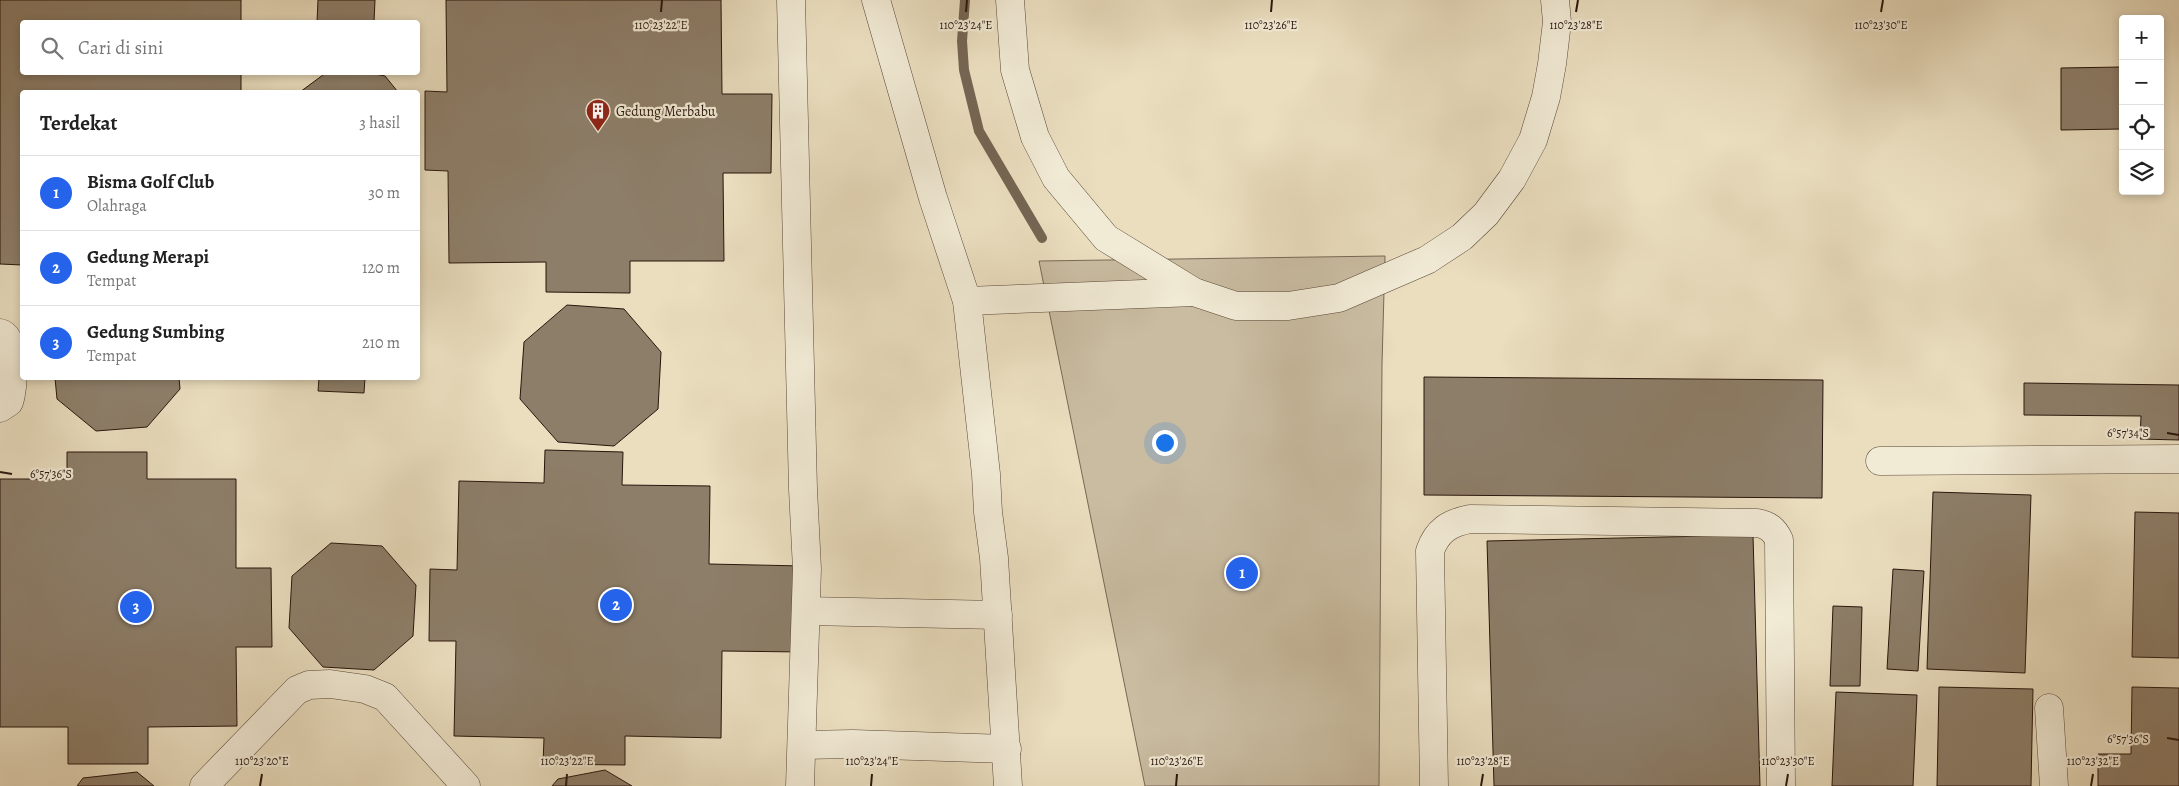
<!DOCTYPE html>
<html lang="id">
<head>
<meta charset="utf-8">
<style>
	:root { --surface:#fff; --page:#f6f6f6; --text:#222; --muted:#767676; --line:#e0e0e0; --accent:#2563eb }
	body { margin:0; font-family:Alegreya,serif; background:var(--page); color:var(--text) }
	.controls { position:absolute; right:15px; top:15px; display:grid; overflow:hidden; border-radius:5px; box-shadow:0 2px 8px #0003 }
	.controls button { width:45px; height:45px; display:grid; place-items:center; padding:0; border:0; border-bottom:1px solid var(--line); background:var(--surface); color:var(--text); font:25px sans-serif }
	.you { position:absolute; left:1164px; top:442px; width:18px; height:18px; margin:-12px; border:4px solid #fff; border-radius:50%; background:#1a73e8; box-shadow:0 0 0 8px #1a73e833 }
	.badge { display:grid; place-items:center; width:32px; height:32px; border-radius:50%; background:var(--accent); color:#fff; font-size:16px; font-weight:700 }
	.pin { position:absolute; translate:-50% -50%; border:2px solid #fff; box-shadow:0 1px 5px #0006 }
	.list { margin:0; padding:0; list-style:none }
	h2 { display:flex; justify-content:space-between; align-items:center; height:65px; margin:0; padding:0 20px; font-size:21px }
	h2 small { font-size:16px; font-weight:400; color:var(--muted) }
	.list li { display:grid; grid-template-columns:32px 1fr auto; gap:15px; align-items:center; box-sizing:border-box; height:75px; padding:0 20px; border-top:1px solid var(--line) }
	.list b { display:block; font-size:19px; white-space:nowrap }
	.list p { margin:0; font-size:16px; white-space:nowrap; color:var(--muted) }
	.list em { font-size:16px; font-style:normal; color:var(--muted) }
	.icon { flex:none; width:28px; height:28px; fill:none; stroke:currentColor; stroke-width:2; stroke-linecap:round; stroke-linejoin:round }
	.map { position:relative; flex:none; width:2179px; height:786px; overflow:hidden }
	.search { position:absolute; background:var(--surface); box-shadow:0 2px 8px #0003; left:20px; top:20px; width:400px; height:55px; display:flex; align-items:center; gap:12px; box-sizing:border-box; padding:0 18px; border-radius:5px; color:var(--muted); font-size:19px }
	.panel { position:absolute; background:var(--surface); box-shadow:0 2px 8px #0003; left:20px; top:90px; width:400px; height:290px; border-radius:5px }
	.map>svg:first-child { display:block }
	.green { fill:#c9bca1; stroke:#796856 }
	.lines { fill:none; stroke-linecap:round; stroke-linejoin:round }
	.stream { stroke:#756553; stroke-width:10 }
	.building { fill:#8d7e69; stroke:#29150c }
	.minor-casing { stroke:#594739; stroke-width:29 }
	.minor { stroke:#f1ead5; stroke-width:28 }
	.ticks { fill:none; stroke:#29150c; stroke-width:2 }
	.labels { text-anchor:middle; stroke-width:4.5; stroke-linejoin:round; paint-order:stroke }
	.poi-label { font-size:14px; fill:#29150c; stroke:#f1ead5; text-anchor:start }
	.ticks-label { font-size:12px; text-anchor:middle; fill:#29150c; stroke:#f1ead5; stroke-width:4.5; stroke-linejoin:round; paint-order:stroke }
</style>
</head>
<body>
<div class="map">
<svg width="2179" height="786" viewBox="0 0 2179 786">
	<rect width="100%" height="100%" fill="#eadebf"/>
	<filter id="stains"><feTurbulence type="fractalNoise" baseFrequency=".004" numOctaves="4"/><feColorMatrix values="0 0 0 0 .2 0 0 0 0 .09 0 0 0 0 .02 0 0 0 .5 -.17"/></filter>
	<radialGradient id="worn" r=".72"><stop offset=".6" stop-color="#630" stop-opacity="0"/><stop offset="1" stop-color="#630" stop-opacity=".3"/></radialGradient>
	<path class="green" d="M1385,256l-3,108 -3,422h-234l-106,-525z"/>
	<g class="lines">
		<path class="stream" d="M965,0l-3,41 2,29 15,61 63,107"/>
	</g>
	<g class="building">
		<path d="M0,0h241v22h-219v50h219v20h-219v173l-22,-1z"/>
		<path d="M318,0h57l-1,22h-57z"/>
		<path d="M446,0h275l1,94h50l-1,79h-48l1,88h-94v32l-84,-1v-30l-97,1 -1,-92 -23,-1v-79l22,1z"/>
		<path d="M2121,67v62l-60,1v-62z"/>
		<path d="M327,72h38l20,4 13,16h-98z"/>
		<path d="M567,305l57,4 37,43 -3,57 -44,37 -56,-4 -38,-43 4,-57z"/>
		<path d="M1424,377l399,3 -1,118 -398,-3z"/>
		<path d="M55,378h124l1,11 -33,38 -51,4 -39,-32z"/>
		<path d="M319,378h46l-1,15 -46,-2z"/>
		<path d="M2024,383l155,2v55l-39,-1 1,-23 -117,-1z"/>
		<path d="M545,450l78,2 -1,33 88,1 -1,78 94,2 -1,86 -80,-1 -1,87 -96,-2v29l-82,-1 1,-26 -90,-2 2,-95h-27l1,-72 27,1 2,-89 85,2z"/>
		<path d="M67,452h80v27h89v89h35l1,79h-36l1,79 -89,1v37h-80v-37h-68v-248h67z"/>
		<path d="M1933,492l98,3 -6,178 -98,-4z"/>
		<path d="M2135,512l44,1v145l-47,-1z"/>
		<path d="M1753,535l7,251h-266l-7,-245z"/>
		<path d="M331,543l51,3 34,39 -3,51 -39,34 -51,-3 -34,-39 3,-52z"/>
		<path d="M1893,569l31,2 -6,100 -31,-2z"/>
		<path d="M1833,606l29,1 -2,79h-30z"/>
		<path d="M1939,687l94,2 -2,97h-94z"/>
		<path d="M2132,687l47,1v98h-81v-32h33z"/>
		<path d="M1836,692l81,3 -4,91h-81z"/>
		<path d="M605,770l27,16h-80l6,-7z"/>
		<path d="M137,772l17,14h-77l6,-8z"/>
	</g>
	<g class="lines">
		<defs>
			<g id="minor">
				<path d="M791,0l12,489 4,80 -7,217"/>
				<path d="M876,0l57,198 34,103 19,173 2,38 6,46 14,228"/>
				<path d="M1010,0l5,70 20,67 21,41 50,60 88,54 42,14h52l51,-8 88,-38 35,-23 24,-23 26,-35 21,-39 13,-43 6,-33 5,-42 -2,-22"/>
				<path d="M967,301l227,-9"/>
				<path d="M0,333c17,4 14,55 9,69l-9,6"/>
				<path d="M1880,461l299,-2"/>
				<path d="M806,611l192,4"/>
				<path d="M2049,708l5,78"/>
				<path d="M802,745l51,-1 154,5"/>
				<path d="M204,786l93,-96 12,-5 21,-1 35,5 20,8 81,89"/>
				<path d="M1434,786l-4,-235c7,-20 19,-28 40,-32l287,4c11,2 17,6 22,17l2,246"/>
			</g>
		</defs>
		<use href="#minor" class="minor-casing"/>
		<use href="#minor" class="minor"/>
	</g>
	<path class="ticks" d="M661,12l1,-12M966,12l1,-12M1271,12l1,-12M1576,12l2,-12M1881,12l2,-12M2167,433l12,2M0,472l12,2M2167,738l12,2M260,786l2,-12M566,786l1,-12M871,786l1,-12M1176,786l1,-12M1481,786l2,-12M1786,786l2,-12M2091,786l2,-12"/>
	<defs>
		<symbol id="building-pin" viewBox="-11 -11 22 30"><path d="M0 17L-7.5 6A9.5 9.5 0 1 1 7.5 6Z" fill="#8f2418" stroke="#f1ead5"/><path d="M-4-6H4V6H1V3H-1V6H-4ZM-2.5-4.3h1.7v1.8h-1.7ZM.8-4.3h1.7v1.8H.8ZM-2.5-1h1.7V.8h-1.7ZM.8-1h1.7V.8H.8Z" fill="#fff"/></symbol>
	</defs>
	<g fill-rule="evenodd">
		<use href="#building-pin" x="584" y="97" width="28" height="38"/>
	</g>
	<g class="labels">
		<g class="poi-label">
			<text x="616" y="116">Gedung Merbabu</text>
		</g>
	</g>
	<g class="ticks-label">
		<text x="661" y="29">110°23'22"E</text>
		<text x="966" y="29">110°23'24"E</text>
		<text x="1271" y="29">110°23'26"E</text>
		<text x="1576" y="29">110°23'28"E</text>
		<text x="1881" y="29">110°23'30"E</text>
		<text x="2128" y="437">6°57'34"S</text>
		<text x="51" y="478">6°57'36"S</text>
		<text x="2128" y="743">6°57'36"S</text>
		<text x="262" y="765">110°23'20"E</text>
		<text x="567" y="765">110°23'22"E</text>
		<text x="872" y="765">110°23'24"E</text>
		<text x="1177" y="765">110°23'26"E</text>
		<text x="1483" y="765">110°23'28"E</text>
		<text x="1788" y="765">110°23'30"E</text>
		<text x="2093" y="765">110°23'32"E</text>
	</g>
	<rect width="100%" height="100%" filter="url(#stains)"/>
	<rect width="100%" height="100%" fill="url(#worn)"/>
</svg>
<div class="controls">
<button>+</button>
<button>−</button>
<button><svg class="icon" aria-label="locate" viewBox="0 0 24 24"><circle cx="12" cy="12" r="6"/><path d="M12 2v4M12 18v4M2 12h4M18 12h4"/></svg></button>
<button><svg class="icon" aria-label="layers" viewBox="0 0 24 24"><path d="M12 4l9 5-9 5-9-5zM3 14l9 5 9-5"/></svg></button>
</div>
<div class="you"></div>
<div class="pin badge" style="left:1242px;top:573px">1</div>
<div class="pin badge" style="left:616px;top:605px">2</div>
<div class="pin badge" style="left:136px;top:607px">3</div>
<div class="search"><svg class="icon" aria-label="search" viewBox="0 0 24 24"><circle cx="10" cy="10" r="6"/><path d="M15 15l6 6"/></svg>Cari di sini</div>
<section class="panel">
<h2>Terdekat<small>3 hasil</small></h2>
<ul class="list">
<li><span class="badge">1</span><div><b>Bisma Golf Club</b><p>Olahraga</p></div><em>30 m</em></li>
<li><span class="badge">2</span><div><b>Gedung Merapi</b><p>Tempat</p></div><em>120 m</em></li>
<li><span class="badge">3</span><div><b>Gedung Sumbing</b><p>Tempat</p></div><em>210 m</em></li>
</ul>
</section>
</div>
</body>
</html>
